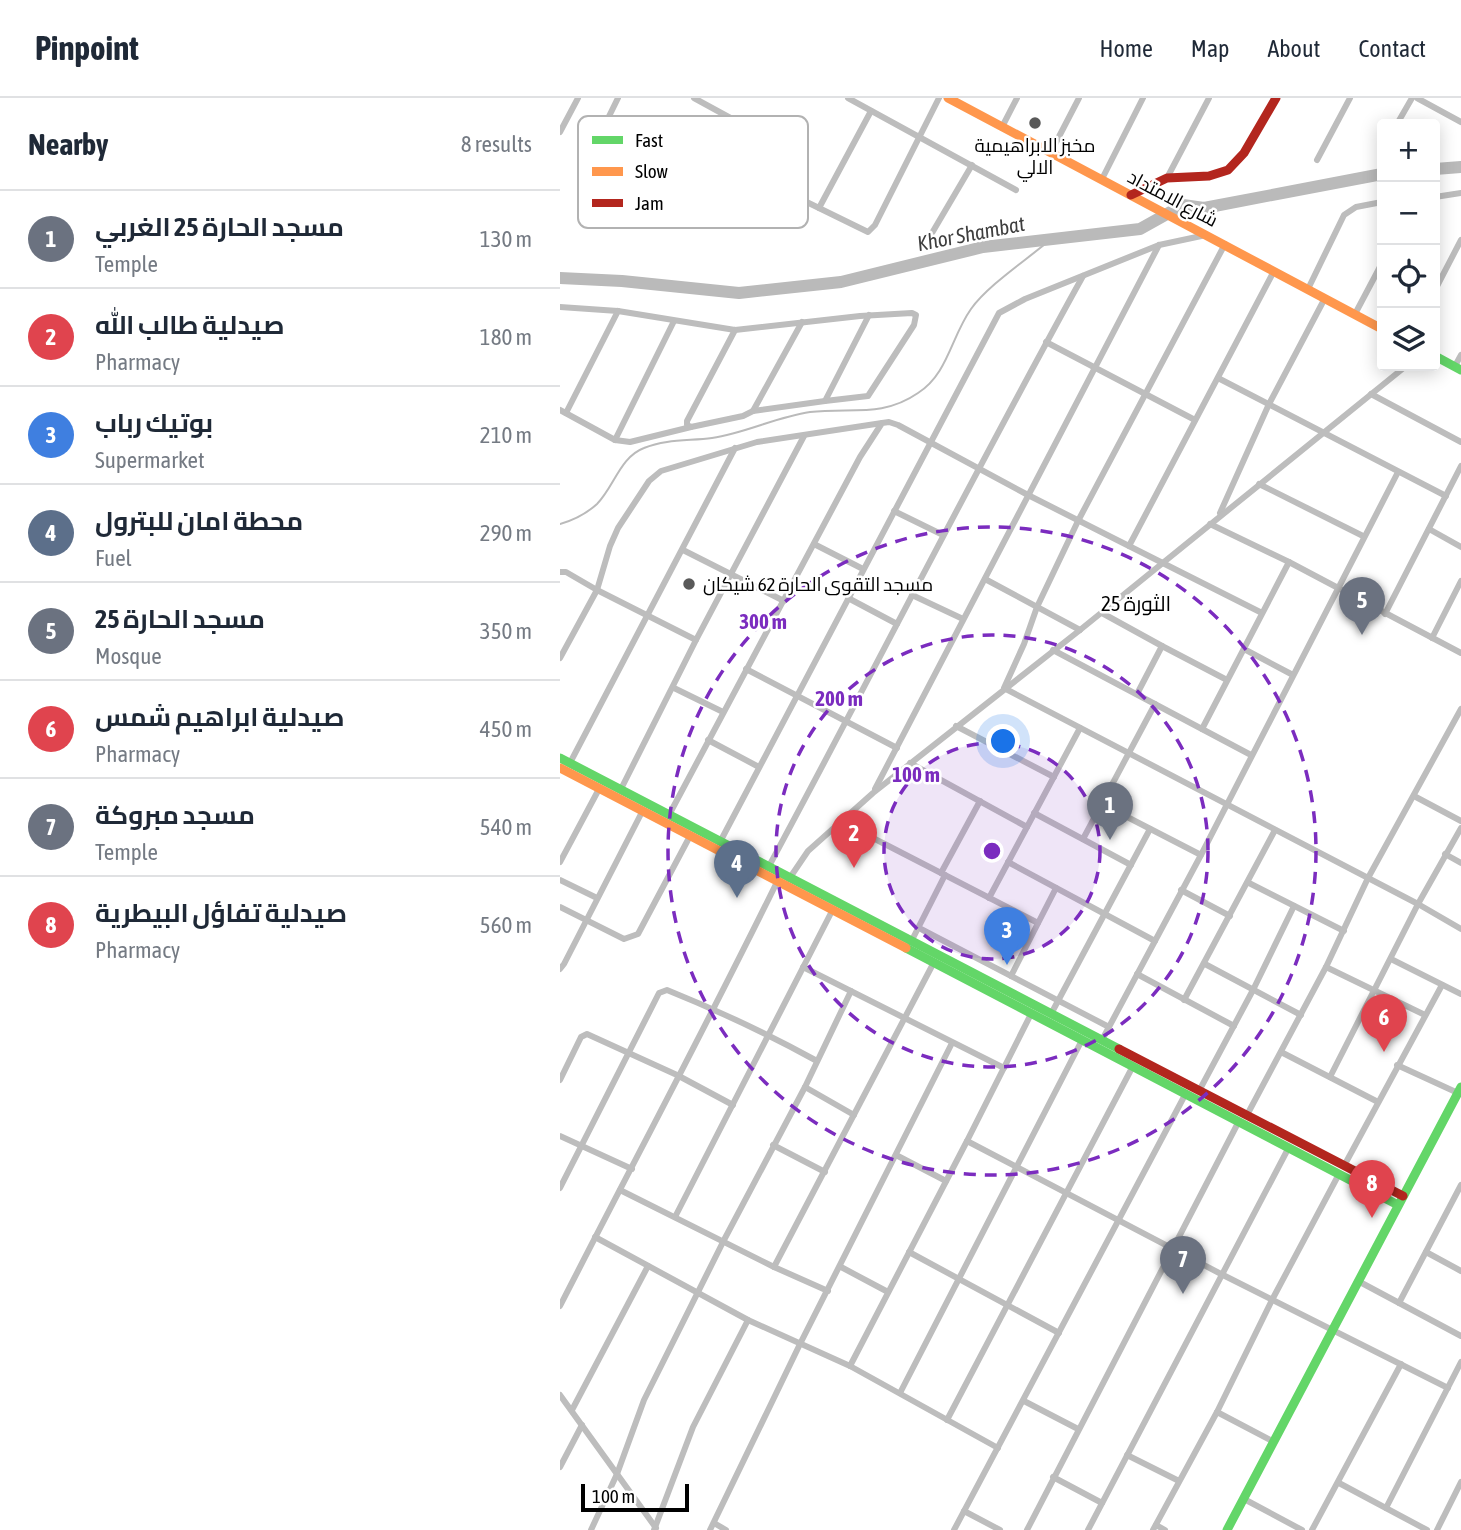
<!DOCTYPE html>
<html lang="en">
<head>
<meta charset="utf-8">
<style>
	:root { --surface:#fff; --page:#f6f6f7; --text:#1f2937; --muted:#747a83; --line:#e0e1e3; --accent:#0f766e }
	body { margin:0; font-family:"Asap Condensed",Cairo,sans-serif; background:var(--page); color:var(--text) }
	.controls { position:absolute; right:21px; top:21px; display:grid; overflow:hidden; border-radius:7px; box-shadow:0 4px 18px #0003 }
	.controls button { width:63px; height:63px; display:grid; place-items:center; padding:0; border:0; border-bottom:2px solid var(--line); background:var(--surface); color:var(--text); font:35px sans-serif }
	.scale { position:absolute; left:21px; bottom:18px; width:108px; box-sizing:border-box; padding-left:7px; border:4px solid #000; border-top:0; font-size:19px; line-height:24px; white-space:nowrap; color:#000; -webkit-text-stroke:5px #fff; paint-order:stroke }
	.you { position:absolute; left:444px; top:644px; width:24px; height:24px; margin:-18px; border:5px solid #fff; border-radius:50%; background:#1a73e8; box-shadow:0 0 0 10px #1a73e833 }
	.badge { display:grid; place-items:center; width:46px; height:46px; border-radius:50%; background:var(--accent); color:#fff; font-size:23px; font-weight:700 }
	.pin { position:absolute; translate:-50% -58px; filter:drop-shadow(0 2px 4px #0008) }
	.pin::after { content:''; position:absolute; top:37px; width:24px; height:21px; background:inherit; clip-path:polygon(0 0,100% 0,50% 100%) }
	.list { margin:0; padding:0; list-style:none }
	h2 { display:flex; justify-content:space-between; align-items:center; height:91px; margin:0; padding:0 28px; font-size:30px }
	h2 small { font-size:23px; font-weight:400; color:var(--muted) }
	.list li { display:grid; grid-template-columns:46px 1fr auto; gap:21px; align-items:center; box-sizing:border-box; height:98px; padding:0 28px; border-top:2px solid var(--line) }
	.list b { display:block; font-size:26px; white-space:nowrap }
	.list p { margin:0; font-size:23px; white-space:nowrap; color:var(--muted) }
	.list em { font-size:23px; font-style:normal; color:var(--muted) }
	.icon { flex:none; width:38px; height:38px; fill:none; stroke:currentColor; stroke-width:2; stroke-linecap:round; stroke-linejoin:round }
	.map { position:relative; flex:none; width:901px; height:1432px; overflow:hidden }
	header { display:flex; align-items:center; gap:42px; box-sizing:border-box; height:98px; padding:0 35px; background:var(--surface); border-bottom:2px solid var(--line) }
	header strong { font-size:33px }
	nav { display:flex; gap:38px; margin-inline-start:auto; font-size:24px }
	main { display:flex }
	aside { flex:1; background:var(--surface) }
	.map>svg:first-child { display:block }
	.lines { fill:none; stroke-linecap:round; stroke-linejoin:round }
	.stream { stroke:#bababa; stroke-width:2 }
	.river { stroke:#bababa; stroke-width:12 }
	.street { stroke:#bdbdbd; stroke-width:6 }
	.fast { stroke:#63d668; stroke-width:9 }
	.slow { stroke:#ff974d; stroke-width:9 }
	.jam { stroke:#b3261e; stroke-width:9 }
	.ring { fill:none; stroke:#7b2cbf; stroke-width:3.5; stroke-dasharray:12 9 }
	.poi-dot { fill:#595959; stroke:#fff; stroke-width:2.5 }
	.labels { text-anchor:middle; stroke-width:5; stroke-linejoin:round; paint-order:stroke }
	.poi-label { font-size:19px; fill:#000; stroke:#fff }
	.street-label { font-size:19px; fill:#000; stroke:#fff }
	.water-label { font-size:21px; font-style:italic; fill:#3e3e3e; stroke:#fff }
	.neighbourhood-label { font-size:21px; fill:#000; stroke:#fff }
	.key { fill:#fff; stroke:#b2b2b2; stroke-width:2 }
	.key-label { font-size:19px; fill:#000 }
	.centre { fill:#7b2cbf; stroke:#fff; stroke-width:3.5 }
	.ring-label { font-size:21px; text-anchor:middle; font-weight:bold; fill:#7b2cbf; stroke:#fff; stroke-width:5; stroke-linejoin:round; paint-order:stroke }
</style>
</head>
<body>
<header>
<strong>Pinpoint</strong>
<nav><a>Home</a><a>Map</a><a>About</a><a>Contact</a></nav>
</header>
<main>
<aside>
<h2>Nearby<small>8 results</small></h2>
<ul class="list">
<li><span class="badge" style="background:#6b7280">1</span><div><b>مسجد الحارة 25 الغربي</b><p>Temple</p></div><em>130 m</em></li>
<li><span class="badge" style="background:#e0444e">2</span><div><b>صيدلية طالب الله</b><p>Pharmacy</p></div><em>180 m</em></li>
<li><span class="badge" style="background:#3f7fe0">3</span><div><b>بوتيك رباب</b><p>Supermarket</p></div><em>210 m</em></li>
<li><span class="badge" style="background:#5c6f8a">4</span><div><b>محطة امان للبترول</b><p>Fuel</p></div><em>290 m</em></li>
<li><span class="badge" style="background:#6b7280">5</span><div><b>مسجد الحارة 25</b><p>Mosque</p></div><em>350 m</em></li>
<li><span class="badge" style="background:#e0444e">6</span><div><b>صيدلية ابراهيم شمس</b><p>Pharmacy</p></div><em>450 m</em></li>
<li><span class="badge" style="background:#6b7280">7</span><div><b>مسجد مبروكة</b><p>Temple</p></div><em>540 m</em></li>
<li><span class="badge" style="background:#e0444e">8</span><div><b>صيدلية تفاؤل البيطرية</b><p>Pharmacy</p></div><em>560 m</em></li>
</ul>
</aside>
<div class="map">
<svg width="901" height="1432" viewBox="0 0 901 1432">
	<rect width="100%" height="100%" fill="#fff"/>
	<g class="lines">
		<path class="stream" d="M0,426c14,-4 26,-10 37,-20 17,-17 23,-47 47,-56 22,-9 45,-7 68,-10 34,-5 64,-21 98,-26 40,-5 72,6 108,-19 30,-19 33,-56 53,-84 17,-24 57,-50 80,-70"/>
		<g class="river">
			<path d="M875,71l26,-2"/>
			<path d="M0,180l62,3 117,12 102,-11 142,-35 157,-18 43,-24 21,3 178,-34"/>
		</g>
		<g class="street">
			<path d="M134,0l42,23"/>
			<path d="M288,0l168,92"/>
			<path d="M857,0l44,24"/>
			<path d="M837,26l15,-26"/>
			<path d="M442,29l15,-29"/>
			<path d="M0,34l18,-34"/>
			<path d="M34,49l24,-49"/>
			<path d="M491,54l28,-54"/>
			<path d="M821,56l1,-3"/>
			<path d="M757,62l33,-62"/>
			<path d="M607,80l42,-80"/>
			<path d="M542,81l41,-81"/>
			<path d="M214,88l94,46 7,-7 64,-127"/>
			<path d="M875,99l26,-4"/>
			<path d="M259,110l52,-97"/>
			<path d="M372,135l40,-68"/>
			<path d="M665,146l-147,277 -41,86 -13,37 -20,44 414,216 43,25"/>
			<path d="M748,191l36,-74 12,-8 26,-5"/>
			<path d="M875,192l26,-50"/>
			<path d="M0,209l58,4 117,19 125,-14 52,-3 4,2 -2,10 -46,71 -43,5"/>
			<path d="M795,216l27,-51"/>
			<path d="M175,232l-48,91v4l4,2 52,-11 10,-5 49,-89"/>
			<path d="M486,244l149,78"/>
			<path d="M895,268l6,-11"/>
			<path d="M658,280l228,118"/>
			<path d="M811,296l90,48"/>
			<path d="M0,312l55,30 15,2 61,-15"/>
			<path d="M193,313l72,-10 44,-86"/>
			<path d="M6,315l52,-102"/>
			<path d="M55,342l59,-119"/>
			<path d="M699,386l104,52"/>
			<path d="M334,413l49,24"/>
			<path d="M660,415l49,-109 56,-106"/>
			<path d="M650,426l79,38 172,91"/>
			<path d="M869,431l32,18"/>
			<path d="M254,446l49,25"/>
			<path d="M123,452l101,51"/>
			<path d="M0,474h6l31,18 99,50"/>
			<path d="M425,481l95,51"/>
			<path d="M352,497l51,24"/>
			<path d="M288,500l49,26"/>
			<path d="M542,515l60,33 -25,48"/>
			<path d="M702,515l-133,-67 145,-275"/>
			<path d="M825,516l76,-148"/>
			<path d="M872,540l29,-57"/>
			<path d="M602,548l65,34"/>
			<path d="M684,551l49,26"/>
			<path d="M493,552l198,105"/>
			<path d="M0,560l37,-68 13,-44 8,-18 31,-47 12,-10 96,-29 125,-19"/>
			<path d="M186,571l151,79"/>
			<path d="M114,590l49,24"/>
			<path d="M396,628l98,51"/>
			<path d="M642,631l87,-167"/>
			<path d="M148,642l51,27"/>
			<path d="M10,665l165,-315"/>
			<path d="M350,665l117,64"/>
			<path d="M61,691l75,-149 108,-204"/>
			<path d="M315,691l284,-544"/>
			<path d="M854,698l47,25"/>
			<path d="M542,706l99,51"/>
			<path d="M474,715l97,52"/>
			<path d="M109,717l191,-358 22,-34 7,-1 9,3 130,70 101,51"/>
			<path d="M280,723l198,102"/>
			<path d="M523,741l72,-135"/>
			<path d="M160,744l279,-529 26,-14 134,-54 47,-10"/>
			<path d="M885,756l16,9"/>
			<path d="M0,764l39,-73"/>
			<path d="M448,764l147,79"/>
			<path d="M208,770c106,-197 207,-397 315,-592"/>
			<path d="M381,775l39,-72"/>
			<path d="M229,781l19,-28 65,-58 207,-163 326,-264"/>
			<path d="M0,782l37,18"/>
			<path d="M689,785l95,48"/>
			<path d="M621,792l49,26"/>
			<path d="M429,800l91,-170"/>
			<path d="M0,809l64,32 14,-5 52,-98"/>
			<path d="M359,830l190,99"/>
			<path d="M351,844l34,-67"/>
			<path d="M831,861l70,35"/>
			<path d="M645,866l96,51"/>
			<path d="M243,869l201,101"/>
			<path d="M766,869l99,48"/>
			<path d="M0,871l4,-5 78,-152"/>
			<path d="M577,876l97,52"/>
			<path d="M451,878l45,-88"/>
			<path d="M624,902l91,-170"/>
			<path d="M471,916l-64,127 256,134 225,113"/>
			<path d="M491,916l99,-185"/>
			<path d="M542,942l99,-185 197,-383"/>
			<path d="M721,954l97,50"/>
			<path d="M837,967l61,28"/>
			<path d="M770,979l88,-173 43,-76"/>
			<path d="M0,982l21,-43 6,-3 90,41 56,30"/>
			<path d="M245,989l49,28"/>
			<path d="M639,993l54,-101 41,-84"/>
			<path d="M687,1017l79,-148 42,-89 93,-169"/>
			<path d="M0,1038l72,33"/>
			<path d="M213,1047l52,27"/>
			<path d="M336,1057l50,26"/>
			<path d="M784,1068l98,-181"/>
			<path d="M0,1090l99,-195 8,-3c52,21 101,44 150,71"/>
			<path d="M60,1092l154,77 54,24"/>
			<path d="M115,1119l157,-306"/>
			<path d="M35,1139l153,83 102,46 148,82"/>
			<path d="M349,1154l150,81"/>
			<path d="M866,1154l35,19"/>
			<path d="M214,1169l159,-303"/>
			<path d="M281,1169l47,25"/>
			<path d="M798,1183l103,55"/>
			<path d="M839,1205l62,-118"/>
			<path d="M0,1208c72,-141 147,-281 217,-424"/>
			<path d="M290,1268l117,-225"/>
			<path d="M340,1295l182,-353"/>
			<path d="M0,1297l96,133"/>
			<path d="M464,1303l54,28"/>
			<path d="M12,1312l76,-144"/>
			<path d="M657,1314l57,30"/>
			<path d="M387,1322l186,-354"/>
			<path d="M567,1357l52,26"/>
			<path d="M0,1369l22,-42"/>
			<path d="M493,1379l49,26"/>
			<path d="M779,1385l88,47"/>
			<path d="M684,1401l58,31"/>
			<path d="M826,1410l75,-146"/>
			<path d="M404,1413l36,19"/>
			<path d="M154,1425l12,7"/>
			<path d="M596,1427l9,5"/>
			<path d="M31,1432l26,-56 27,-74 80,-160 81,-153 46,-96"/>
			<path d="M94,1432l39,-103 55,-107"/>
			<path d="M150,1432l90,-186 152,-301"/>
			<path d="M394,1432l232,-437"/>
			<path d="M467,1432l212,-409"/>
			<path d="M528,1432l201,-383"/>
			<path d="M593,1432l64,-118 55,-112 67,-126"/>
			<path d="M752,1432l89,-166"/>
			<path d="M877,1432l24,-48"/>
		</g>
		<g class="fast">
			<path d="M875,258l26,14"/>
			<path d="M0,660l559,291"/>
			<path d="M346,850l492,257"/>
			<path d="M667,1432l234,-443"/>
		</g>
		<g class="slow">
			<path d="M388,0l434,231"/>
			<path d="M0,670l346,180"/>
		</g>
		<g class="jam">
			<path d="M571,97l36,-17 42,-2 19,-6 16,-17 32,-55"/>
			<path d="M559,951l284,147"/>
		</g>
	</g>
	<circle cx="432" cy="753" r="108" fill="#7b2cbf" fill-opacity=".12"/>
	<g class="ring">
		<circle cx="432" cy="753" r="108"/>
		<circle cx="432" cy="753" r="216"/>
		<circle cx="432" cy="753" r="324"/>
	</g>
	<g class="poi-dot">
		<circle cx="475" cy="25" r="7"/>
		<circle cx="129" cy="486" r="7"/>
	</g>
	<g class="labels">
		<g class="poi-label">
			<text x="475" y="54">مخبز الابراهيمية<tspan x="475" dy="22">الالي</tspan></text>
			<text x="143" y="493" text-anchor="start">مسجد التقوى الحارة 62 شيكان</text>
		</g>
		<g class="street-label">
			<text transform="translate(613 100) rotate(28)" y="7">شارع الامتداد</text>
		</g>
		<g class="water-label">
			<text transform="translate(411 136) rotate(-11)" y="7">Khor Shambat</text>
		</g>
		<g class="neighbourhood-label">
			<text x="576" y="513">الثورة 25</text>
		</g>
	</g>
	<rect x="18" y="18" width="230" height="112" rx="10" class="key"/>
	<rect x="32" y="38" width="31" height="8" fill="#63d668"/>
	<rect x="32" y="69" width="31" height="9" fill="#ff974d"/>
	<rect x="32" y="101" width="31" height="8" fill="#b3261e"/>
	<g class="key-label">
		<text x="75" y="49">Fast</text>
		<text x="75" y="80">Slow</text>
		<text x="75" y="112">Jam</text>
	</g>
	<circle cx="432" cy="753" r="10" class="centre"/>
	<g class="ring-label">
		<text x="203" y="531">300 m</text>
		<text x="279" y="608">200 m</text>
		<text x="356" y="684">100 m</text>
	</g>
</svg>
<div class="controls">
<button>+</button>
<button>−</button>
<button><svg class="icon" aria-label="locate" viewBox="0 0 24 24"><circle cx="12" cy="12" r="6"/><path d="M12 2v4M12 18v4M2 12h4M18 12h4"/></svg></button>
<button><svg class="icon" aria-label="layers" viewBox="0 0 24 24"><path d="M12 4l9 5-9 5-9-5zM3 14l9 5 9-5"/></svg></button>
</div>
<div class="scale">100 m</div>
<div class="you"></div>
<div class="pin badge" style="left:550px;top:742px;background:#6b7280">1</div>
<div class="pin badge" style="left:294px;top:770px;background:#e0444e">2</div>
<div class="pin badge" style="left:447px;top:867px;background:#3f7fe0">3</div>
<div class="pin badge" style="left:177px;top:800px;background:#5c6f8a">4</div>
<div class="pin badge" style="left:802px;top:537px;background:#6b7280">5</div>
<div class="pin badge" style="left:824px;top:954px;background:#e0444e">6</div>
<div class="pin badge" style="left:623px;top:1196px;background:#6b7280">7</div>
<div class="pin badge" style="left:812px;top:1120px;background:#e0444e">8</div>
</div>
</main>
</body>
</html>
